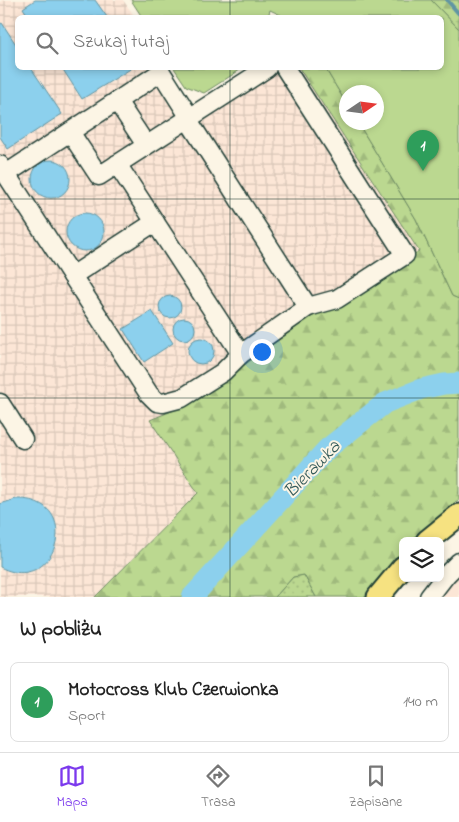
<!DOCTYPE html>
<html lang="pl">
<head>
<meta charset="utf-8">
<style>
	:root { --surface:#fff; --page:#f2f2f2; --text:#222; --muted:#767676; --line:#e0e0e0; --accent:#7c3aed }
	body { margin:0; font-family:"Indie Flower",sans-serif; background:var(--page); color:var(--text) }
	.controls { position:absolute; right:15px; bottom:15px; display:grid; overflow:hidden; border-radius:8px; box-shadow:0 2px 8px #0003 }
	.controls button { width:45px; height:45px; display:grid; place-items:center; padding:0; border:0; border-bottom:1px solid var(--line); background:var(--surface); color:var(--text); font:25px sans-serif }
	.compass { position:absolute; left:339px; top:85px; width:45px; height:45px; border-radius:50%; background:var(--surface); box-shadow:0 2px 8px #0003; rotate:77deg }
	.you { position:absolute; left:261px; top:351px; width:18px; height:18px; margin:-12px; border:4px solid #fff; border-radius:50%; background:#1a73e8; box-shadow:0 0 0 8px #1a73e833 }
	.badge { display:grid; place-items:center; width:32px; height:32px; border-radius:50%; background:var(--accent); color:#fff; font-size:16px; font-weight:700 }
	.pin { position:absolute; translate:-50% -41px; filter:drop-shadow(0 1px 2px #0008) }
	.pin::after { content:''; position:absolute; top:26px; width:18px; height:15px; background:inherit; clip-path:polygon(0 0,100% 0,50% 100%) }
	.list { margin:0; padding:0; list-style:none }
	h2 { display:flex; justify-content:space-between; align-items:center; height:65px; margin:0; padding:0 20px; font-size:21px }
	h2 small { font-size:16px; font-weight:400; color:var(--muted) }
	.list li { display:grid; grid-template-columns:32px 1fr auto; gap:15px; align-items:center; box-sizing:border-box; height:80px; margin:0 10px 10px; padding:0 10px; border:1px solid var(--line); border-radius:8px }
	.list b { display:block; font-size:19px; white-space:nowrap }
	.list p { margin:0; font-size:16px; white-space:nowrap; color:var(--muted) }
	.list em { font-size:16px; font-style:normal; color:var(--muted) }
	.icon { flex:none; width:28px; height:28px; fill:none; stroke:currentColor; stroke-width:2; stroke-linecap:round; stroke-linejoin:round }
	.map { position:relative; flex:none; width:459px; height:597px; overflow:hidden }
	.search { position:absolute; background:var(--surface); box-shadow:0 2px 8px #0003; left:15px; right:15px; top:15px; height:55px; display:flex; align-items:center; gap:12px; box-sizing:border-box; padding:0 18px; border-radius:8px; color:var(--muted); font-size:19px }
	.sheet { height:155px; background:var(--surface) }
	nav { display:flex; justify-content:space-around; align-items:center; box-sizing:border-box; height:70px; border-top:1px solid var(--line); background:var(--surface); font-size:14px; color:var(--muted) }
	nav a { display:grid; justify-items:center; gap:2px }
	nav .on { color:var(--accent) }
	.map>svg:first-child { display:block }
	.built { fill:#fce6d6 }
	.industrial { fill:url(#industrial-grid) }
	.grass { fill:url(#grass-dots); stroke:#6d8a62 }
	.forest { fill:url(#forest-firs); stroke:#6d8a62 }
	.pitch { fill:#bbd890; stroke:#6d8a62 }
	.water { fill:#8cd0ed; stroke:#6095a3 }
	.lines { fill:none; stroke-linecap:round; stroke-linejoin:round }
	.stream { stroke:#6095a3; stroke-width:4 }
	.river { stroke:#8cd0ed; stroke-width:21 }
	.minor-casing { stroke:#1f3d34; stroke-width:21 }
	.major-casing { stroke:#1f3d34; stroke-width:25 }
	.minor { stroke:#fcf5e5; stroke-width:18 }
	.major { stroke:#f6e281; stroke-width:21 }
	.grid { fill:none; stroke:#1f3d34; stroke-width:1; stroke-opacity:0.55 }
	.labels { text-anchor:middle; stroke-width:4; stroke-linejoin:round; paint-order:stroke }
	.water-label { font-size:19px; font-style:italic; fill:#355a59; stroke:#fcf5e5 }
</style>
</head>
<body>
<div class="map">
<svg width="459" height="597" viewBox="0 0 459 597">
	<defs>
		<pattern id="industrial-grid" width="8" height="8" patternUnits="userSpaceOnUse" patternTransform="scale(1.25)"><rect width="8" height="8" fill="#fce6d6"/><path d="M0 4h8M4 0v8" fill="none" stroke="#d8c6b8"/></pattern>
		<pattern id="grass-dots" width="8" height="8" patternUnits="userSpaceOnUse" patternTransform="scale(1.25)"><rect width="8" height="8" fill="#bbd890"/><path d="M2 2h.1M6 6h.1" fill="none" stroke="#a0ba7d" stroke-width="1.8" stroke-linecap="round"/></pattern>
		<pattern id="forest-firs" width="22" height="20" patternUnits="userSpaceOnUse" patternTransform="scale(1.25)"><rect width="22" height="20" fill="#bbd890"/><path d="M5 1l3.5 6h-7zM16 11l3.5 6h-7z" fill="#a0ba7d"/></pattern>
	</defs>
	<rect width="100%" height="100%" fill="#fcf5e5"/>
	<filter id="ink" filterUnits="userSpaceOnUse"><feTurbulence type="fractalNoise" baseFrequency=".02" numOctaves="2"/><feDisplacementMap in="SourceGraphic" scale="10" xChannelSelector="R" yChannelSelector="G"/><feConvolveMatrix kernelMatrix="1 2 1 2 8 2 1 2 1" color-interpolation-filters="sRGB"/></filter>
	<g filter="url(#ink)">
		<path class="built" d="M459,569v28h-23z"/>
		<path class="industrial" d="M3,0h120l12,17 -117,1v50h149l24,37 58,-37h50l120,183 -86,56 -24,11 -61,42 -62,45 -35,15 47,73 -103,104h-95v-595z"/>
		<path class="grass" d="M304,575l12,22h-41l18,-20z"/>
		<g class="forest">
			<path d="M431,0h28v29z"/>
			<path d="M299,68h26l21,35v19l12,1 58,96 36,77 7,3v201l-4,2 -34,39h-18v23l-27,33h-60l-12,-22 -11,2 -18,20h-180l103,-104 -48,-73 36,-15 32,-21 91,-66 24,-11 86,-56z"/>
		</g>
		<g class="pitch">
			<path d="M131,0h300l28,29v270l-7,-3 -36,-77 -58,-96 18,-1v-30h-30v11l-21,-35h117v-50h-155l-17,-8 -2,7h-126z"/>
			<path d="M174,68h69l-39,25 -18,-7z"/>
		</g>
		<g class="water">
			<path d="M35,0h60l12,17h-78l-6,-9z"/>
			<path d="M2,23l15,23 1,22h13l31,46 -54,35 -8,-12v-113z"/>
			<path d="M62,68h70l-50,31z"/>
			<circle cx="51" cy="179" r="19"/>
			<circle cx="85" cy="232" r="19"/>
			<circle cx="170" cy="307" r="11"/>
			<path d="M152,311l21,32 -29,19 -21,-33z"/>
			<circle cx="184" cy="329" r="11"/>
			<circle cx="201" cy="351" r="13"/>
			<path d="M16,499c69,-2 42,98 -16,68v-63z"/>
		</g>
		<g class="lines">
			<path class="stream" d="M447,0l12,14"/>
			<path class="river" d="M192,597l135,-148 58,-46 36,-14 23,-5 15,-1"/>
			<defs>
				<g id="minor">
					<path d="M117,101l29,44"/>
					<path d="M70,132l29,44 168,-108"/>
					<path d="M117,164l124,190"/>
					<path d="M0,165l149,229 8,8 6,1 19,-5 41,-26 18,-18 67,-47 29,-8 68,-44 -120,-187"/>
					<path d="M6,174l155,-102 24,38 7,16 116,181"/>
					<path d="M72,276l83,-54"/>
					<path d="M0,403l23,36"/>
					<path d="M429,597l17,-22 13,-13"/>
				</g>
				<g id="major">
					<path d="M427,541l32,-26"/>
					<path d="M378,597l25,-30"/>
				</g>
			</defs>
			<use href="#minor" class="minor-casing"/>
			<use href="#major" class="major-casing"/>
			<use href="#minor" class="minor"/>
			<use href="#major" class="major"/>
		</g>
	</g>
	<path class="grid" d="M230,0v18M230,68v529M0,199h459M0,398h459"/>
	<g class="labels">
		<g class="water-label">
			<text transform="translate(311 468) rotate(-46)" y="7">Bierawka</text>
		</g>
	</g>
</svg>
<div class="controls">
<button><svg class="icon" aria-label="layers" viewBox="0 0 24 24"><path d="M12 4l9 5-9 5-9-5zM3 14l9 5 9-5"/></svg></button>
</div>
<svg class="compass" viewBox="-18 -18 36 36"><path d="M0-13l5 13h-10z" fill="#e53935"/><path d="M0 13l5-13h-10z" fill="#767676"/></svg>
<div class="you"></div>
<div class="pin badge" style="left:423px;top:171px;background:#2e9e5b">1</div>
<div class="search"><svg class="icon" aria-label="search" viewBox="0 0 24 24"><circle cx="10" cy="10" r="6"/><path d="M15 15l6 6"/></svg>Szukaj tutaj</div>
</div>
<section class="sheet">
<h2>W pobliżu<small></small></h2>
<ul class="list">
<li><span class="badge" style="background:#2e9e5b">1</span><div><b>Motocross Klub Czerwionka</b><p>Sport</p></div><em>140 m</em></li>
</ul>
</section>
<nav>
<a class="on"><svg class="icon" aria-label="map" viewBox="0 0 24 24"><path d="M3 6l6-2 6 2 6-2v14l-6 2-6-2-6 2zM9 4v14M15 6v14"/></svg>Mapa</a>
<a><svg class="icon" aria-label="directions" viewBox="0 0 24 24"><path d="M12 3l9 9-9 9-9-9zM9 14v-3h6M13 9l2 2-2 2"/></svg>Trasa</a>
<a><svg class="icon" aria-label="saved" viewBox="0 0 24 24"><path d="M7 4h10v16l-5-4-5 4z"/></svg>Zapisane</a>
</nav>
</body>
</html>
